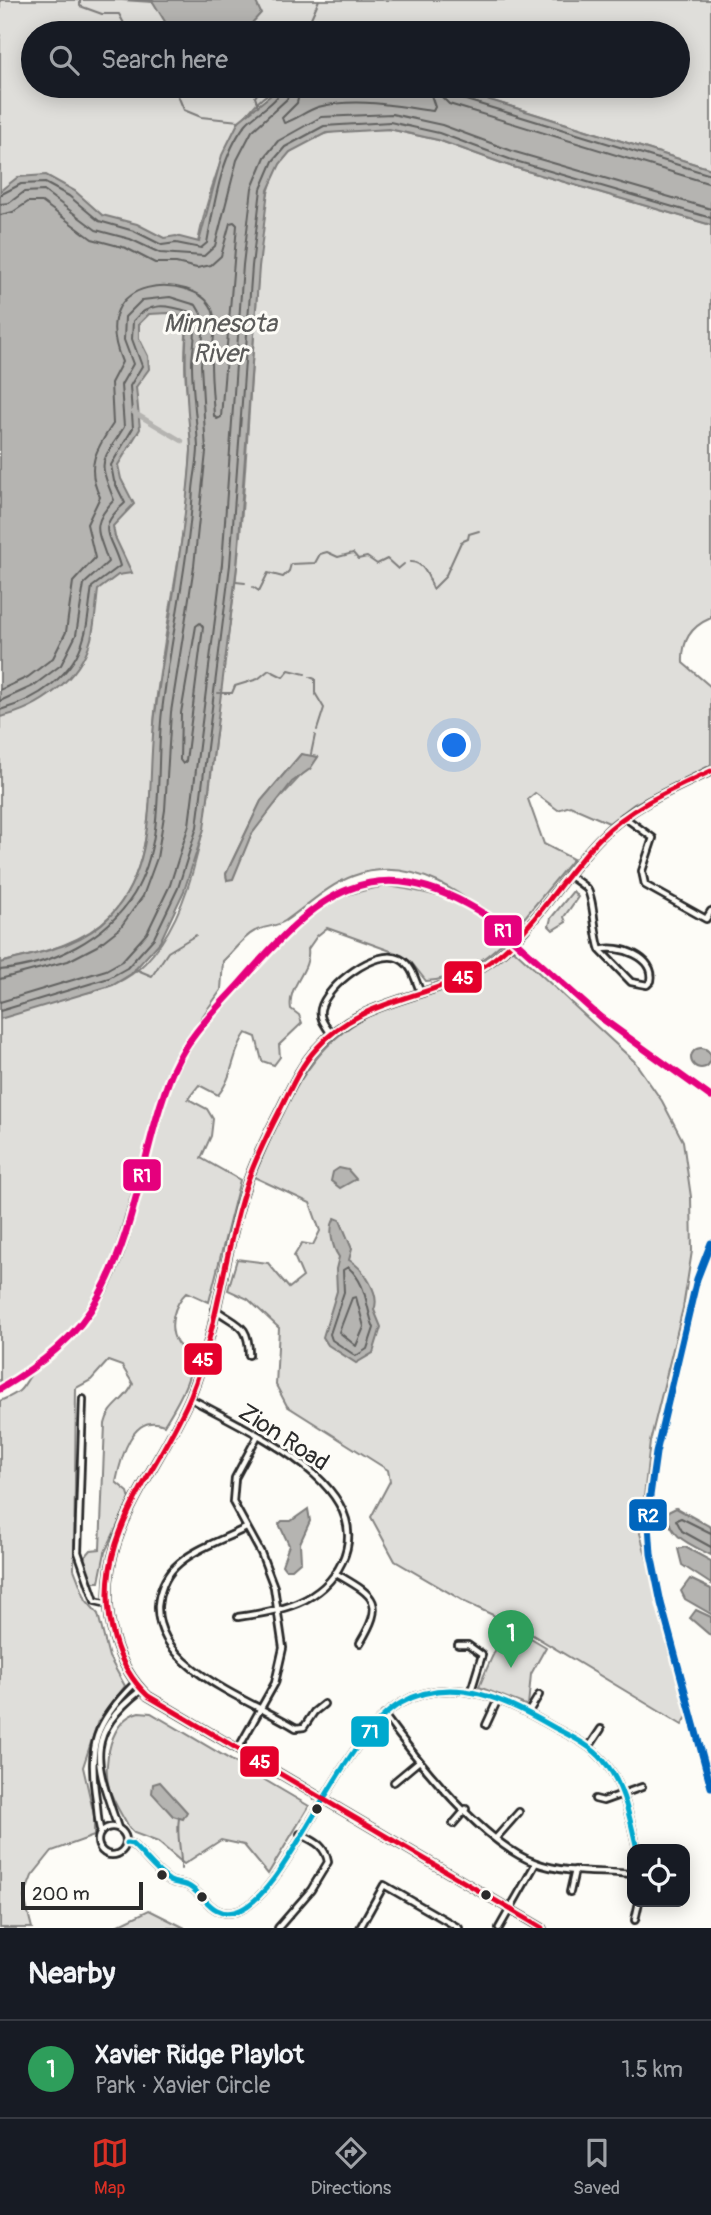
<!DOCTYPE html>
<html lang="en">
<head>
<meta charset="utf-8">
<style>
	:root { --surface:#171b24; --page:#20242c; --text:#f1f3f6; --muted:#9ea1a6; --line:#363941; --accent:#d93025 }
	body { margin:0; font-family:Pangolin,sans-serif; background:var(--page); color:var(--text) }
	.controls { position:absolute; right:21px; bottom:21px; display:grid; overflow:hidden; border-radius:14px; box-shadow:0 4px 18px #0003 }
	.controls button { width:63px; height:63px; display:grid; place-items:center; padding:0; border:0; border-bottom:2px solid var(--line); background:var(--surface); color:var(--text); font:35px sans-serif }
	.scale { position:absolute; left:21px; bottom:18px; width:122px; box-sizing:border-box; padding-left:7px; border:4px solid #2b2b2b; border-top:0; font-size:19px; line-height:24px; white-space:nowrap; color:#2b2b2b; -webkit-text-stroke:5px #fdfcf7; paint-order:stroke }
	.you { position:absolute; left:455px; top:746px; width:24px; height:24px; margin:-18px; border:5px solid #fff; border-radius:50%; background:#1a73e8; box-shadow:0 0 0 10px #1a73e833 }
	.badge { display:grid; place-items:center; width:46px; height:46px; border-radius:50%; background:var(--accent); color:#fff; font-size:23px; font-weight:700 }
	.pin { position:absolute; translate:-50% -58px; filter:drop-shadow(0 2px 4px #0008) }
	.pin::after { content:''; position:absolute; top:37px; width:24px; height:21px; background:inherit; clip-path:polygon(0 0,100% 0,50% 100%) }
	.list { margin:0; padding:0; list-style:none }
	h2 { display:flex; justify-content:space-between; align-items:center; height:91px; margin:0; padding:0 28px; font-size:30px }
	h2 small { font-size:23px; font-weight:400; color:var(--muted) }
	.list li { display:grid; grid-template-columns:46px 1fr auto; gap:21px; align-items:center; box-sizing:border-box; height:98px; padding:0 28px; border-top:2px solid var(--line) }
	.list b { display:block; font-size:26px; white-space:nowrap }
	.list p { margin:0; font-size:23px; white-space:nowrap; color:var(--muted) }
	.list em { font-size:23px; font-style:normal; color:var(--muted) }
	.icon { flex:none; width:38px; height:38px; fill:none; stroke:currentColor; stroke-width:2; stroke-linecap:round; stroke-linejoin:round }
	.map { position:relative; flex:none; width:711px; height:1928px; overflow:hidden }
	.search { position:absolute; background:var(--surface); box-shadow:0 4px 18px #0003; left:21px; right:21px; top:21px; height:77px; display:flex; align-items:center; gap:18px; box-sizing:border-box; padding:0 24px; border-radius:38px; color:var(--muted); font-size:26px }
	.sheet { height:189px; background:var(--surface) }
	nav { display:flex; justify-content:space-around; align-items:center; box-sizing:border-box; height:98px; border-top:2px solid var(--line); background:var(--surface); font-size:19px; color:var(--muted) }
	nav a { display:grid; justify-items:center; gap:4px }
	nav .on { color:var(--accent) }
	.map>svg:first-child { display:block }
	.green { fill:#dfdeda; stroke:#858482; stroke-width:2; fill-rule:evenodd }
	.water { fill:#b5b4b1; stroke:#7e7d7b; stroke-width:2 }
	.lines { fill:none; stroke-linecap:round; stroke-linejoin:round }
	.shore { stroke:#626261; stroke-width:2 }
	.stream { stroke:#7e7d7b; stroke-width:2 }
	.canal { stroke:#b5b4b1; stroke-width:4.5 }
	.street-casing { stroke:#2b2b2b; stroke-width:10 }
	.secondary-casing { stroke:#2b2b2b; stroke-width:11 }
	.street { stroke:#fdfcf7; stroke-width:4.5 }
	.secondary { stroke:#fdfcf7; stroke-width:6 }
	.bus-1-casing { stroke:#fdfcf7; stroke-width:10 }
	.bus-2-casing { stroke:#fdfcf7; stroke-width:10 }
	.bus-1 { stroke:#00a9ce; stroke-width:5 }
	.bus-2 { stroke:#e4002b; stroke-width:5 }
	.rail-1-casing { stroke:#fdfcf7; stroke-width:12 }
	.rail-2-casing { stroke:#fdfcf7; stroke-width:12 }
	.rail-1 { stroke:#e5007d; stroke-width:7 }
	.rail-2 { stroke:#0065bd; stroke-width:7 }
	.bus-dot { fill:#2b2b2b; stroke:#fdfcf7; stroke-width:2.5 }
	.labels { text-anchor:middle; stroke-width:6; stroke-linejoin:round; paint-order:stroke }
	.street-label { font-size:24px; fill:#2b2b2b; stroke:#fdfcf7 }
	.water-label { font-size:26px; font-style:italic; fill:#5b5b5a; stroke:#fdfcf7 }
	.line-badge { stroke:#fdfcf7; stroke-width:2.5 }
	.badge-label { font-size:19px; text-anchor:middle; font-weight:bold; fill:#fff }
</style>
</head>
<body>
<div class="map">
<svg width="711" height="1928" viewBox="0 0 711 1928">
	<rect width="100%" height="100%" fill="#fdfcf7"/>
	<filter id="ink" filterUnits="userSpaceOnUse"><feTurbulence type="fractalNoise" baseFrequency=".0143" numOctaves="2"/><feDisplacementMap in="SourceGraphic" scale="14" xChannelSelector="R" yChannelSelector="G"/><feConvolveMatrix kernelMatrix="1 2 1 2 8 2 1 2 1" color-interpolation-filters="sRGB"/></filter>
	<g filter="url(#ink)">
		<g class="green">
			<path d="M0,0h711v169l-266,-83h233v-53h-645v53h249c-75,31 -97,207 -97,279 0,28 7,57 6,85 -4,88 -27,175 -36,262 -6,62 3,156 -45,204 -29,29 -71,37 -110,47z"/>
			<path d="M389,129l49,11 72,26 201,59v393c-21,9 -29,23 -28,45l28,24v78l-77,39 -25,19 -39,-17 -12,4 -23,-17 -7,6 16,45 29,15 -62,75c-43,-37 -97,-81 -158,-58 -25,9 -46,30 -68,45 -9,6 -21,5 -30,10 -12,6 -22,21 -32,30l-2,29 -43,61 -12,24 -55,189c-27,61 -55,88 -111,121v-391c50,3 106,8 145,-31 61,-63 66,-194 76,-277 5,-39 12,-79 16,-119 9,-86 12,-172 19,-258 3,-41 1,-129 34,-157 27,-25 65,-22 99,-23zM301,754l16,4 -47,51 -19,26 -24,44 -1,-5 35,-73z"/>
			<path d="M387,886c45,6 89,16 118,54 -20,20 -49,40 -79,41l-15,-19 -12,-8 -72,-26 -10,8 -9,13c3,23 -21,36 -17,60l8,6 3,8 -23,22 1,12 -6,8 -12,-4 -6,-24 -10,-4c-14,18 -12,44 -28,62l-19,-10 -11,14 19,10 6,10 -2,17 -10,22 39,22 -31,122 -22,-10c-13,12 -20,35 -10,51 4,6 12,9 17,14 -5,26 -16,46 -30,68 -32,-13 -43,33 -48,57l12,10 2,7 -25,53 -6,30h-6l-6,-7 -3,-17 7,-8 9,-1 5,-125c4,-19 21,-23 28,-40l-11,-18 -14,-5 -17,19 -15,8 -2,181 12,31 12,14 11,43 16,29 -27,35 -15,46 11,48v21l-42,15 -20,25 -8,21 8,31h-32v-527c6,-3 13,-5 19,-10 6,-5 9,-15 16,-20 24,-19 46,-39 63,-64 48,-72 44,-168 83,-245 15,-29 56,-67 78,-93 44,-52 59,-72 128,-83z"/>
			<path d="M573,891l5,6 -14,20 2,5 -13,8 -4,-4 2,-8z"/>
			<path d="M513,949l121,112 28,40 21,40 8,56 1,54 -9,57 -33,134 -10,91 48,182 -6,10 -161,-97 -54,-25 -72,-42 -24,-44 19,-36 -2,-11 -101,-64 -11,-21 3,-57 -31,-29 -20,-9 9,-31 31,4 21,25 14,-11 -9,-21 8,-13 11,2 7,-14 -10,-28 -56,-26c23,-54 46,-115 96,-150 37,-26 85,-30 124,-50 14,-7 26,-19 39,-28z"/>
			<path d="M509,1625l37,22 -15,27 -3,32 -49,-19c9,-21 17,-42 30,-62z"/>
			<path d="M139,1712l12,1 158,93 -41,68 -24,-29 -23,-5 -37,24 -26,-22 -24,-9 -5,-5c-7,-13 -16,-26 -20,-40 -7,-25 2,-69 30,-76z"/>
			<path d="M149,1910l36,18h-73z"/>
		</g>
		<g class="water">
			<path d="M122,0h133l6,13 -18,20h-71l-19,-31z"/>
			<path d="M282,86h163l266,83v56l-201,-59 -72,-26 -49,-11 -63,4 -36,19 -10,12 -12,26 -9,77 -22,299 -33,263 -20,62 -24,51 -29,32 -18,11 -113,34v-56c38,-10 82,-17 110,-47 52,-55 35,-141 46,-208 12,-86 29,-171 35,-257 0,-12 -2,-25 -3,-37 -2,-32 -4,-63 0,-95l-19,-6 -20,1 -10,10v14l9,18 1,13 -13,18 4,42 -22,36 3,14 13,25 -21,22 2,11 17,36 -14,2 -20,15c-2,16 -3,34 -7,49 -11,40 -52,70 -91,78v-526l18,-14 28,-2 29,16 27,24 35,9 27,14 12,-2 23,6 23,-87 17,-34z"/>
			<path d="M301,754l17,3 -8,12 -18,13 -41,53 -18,44 -6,1 -1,-6 35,-73z"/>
			<circle cx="701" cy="1058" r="10"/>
			<path d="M339,1168l9,2 8,9 -16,9 -9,-7 2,-9z"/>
			<path d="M335,1218l5,2 12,29 -3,11c14,8 32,34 25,50l7,17 -8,26 -17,10 -28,-18 -5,-8 14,-46 -1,-22 3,-12c-7,-10 -11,-29 -4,-39z"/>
			<path d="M676,1508l35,19v28c-19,-10 -44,-18 -43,-43z"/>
			<path d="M308,1509l2,12 -10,22 1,18 -9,8h-7l-3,-4 7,-20 -10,-21 3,-3h9z"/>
			<path d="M685,1547l26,14v23l-29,-19 -4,-16z"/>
			<path d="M690,1579l21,10v25l-26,-15 -4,-8z"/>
			<path d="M696,1610l15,7v19l-21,-18z"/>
			<path d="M160,1782l27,30 -4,7 -10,-3 -21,-23 1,-9z"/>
		</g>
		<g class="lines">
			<g class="shore">
				<path d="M301,86l-4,17 -15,15 2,5c11,-3 22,-12 34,-16 39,-10 77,-1 115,4l2,-4 -7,-21"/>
				<path d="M438,86l3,10 8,8 262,80"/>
				<path d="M447,86l6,10 258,79"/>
				<path d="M0,195l21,-11 24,-1 24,13 30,25 35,10 28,14 14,-2 25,5 6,-5c7,-38 14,-88 39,-119 10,-12 34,-22 36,-38"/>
				<path d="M0,204l9,-1 15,-11 20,-1 52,39 34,9 30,14 44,3 11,-10 22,-86 15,-29 35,-32 4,-13"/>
				<path d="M0,215l13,-3 15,-10h14l50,37 34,9 29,15h21l21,5 14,-3 10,-9 9,-33 4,-1 3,3 -16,192 -4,2 -3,-3c-1,-18 -3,-36 -3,-54 1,-16 7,-38 1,-53 -15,-36 -128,-38 -90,53l-11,21 2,41c-17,25 -28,43 -13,73l-13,27 8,34 -22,24 -7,50 -13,26 -25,19 -28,13"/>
				<path d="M200,623l3,4 -17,134 -3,3 -3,-4 1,-47 15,-87z"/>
				<path d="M0,701l33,-15 28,-21 15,-30 8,-51 24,-22c-9,-30 -19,-36 6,-62 -17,-43 -13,-35 10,-73l-3,-42 12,-21 -9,-24 1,-23 17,-17 28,-3 26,8 8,14 -3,46 5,87 -12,114 -23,146 -6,98 -8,48 -14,38 -23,32 -23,18 -29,15 -68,18"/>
				<path d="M0,710c37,-10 74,-35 84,-73 5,-16 5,-33 8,-50l28,-21c-9,-32 -26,-36 5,-63l-11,-22 -3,-16 22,-37 -3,-42 12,-20 -10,-27 1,-18c16,-20 35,-16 57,-9 10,9 2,37 2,51 0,28 5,57 6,85 0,13 -4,28 -5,42 -5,75 -22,147 -31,221 -7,59 4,130 -28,183 -28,45 -82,71 -134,76"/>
				<path d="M0,1002l106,-32 16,-9 25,-28 23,-48 19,-60 33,-261 21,-299 9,-77 13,-31 13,-16 43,-24 71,-3 50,11 73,27 196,57"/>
				<path d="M0,1011l109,-33 18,-10 27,-30 24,-50 19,-61 33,-262 22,-299 9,-77 12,-28 12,-14 39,-21 66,-4 49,11 73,27 199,58"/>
				<path d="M348,1267c20,18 17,39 26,61l-7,21 -11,7 -24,-16 -2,-6 14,-42 -1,-22z"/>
				<path d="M356,1297l8,30 -8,19 -17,-14 13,-34z"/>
				<path d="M711,1533l-30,-15 -5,2 6,11 29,16"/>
			</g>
			<g class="stream">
				<path d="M80,0v6l22,8h17l10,19"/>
				<path d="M296,33l15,-15 8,-18"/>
				<path d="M174,86l10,24 17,7 38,4"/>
				<path d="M258,106l-3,-9 8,-11"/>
				<path d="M410,562c13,-1 19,15 23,27l12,-12 16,-35 7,-3 1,-5 10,-3"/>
				<path d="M236,582l9,1"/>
				<path d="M253,587l6,4 9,-18 15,4 6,-6 2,-7 24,-1 5,-9 7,-2 11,5 15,-4 5,6 9,-2 10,7 10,-5 11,10 6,-5"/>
				<path d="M310,677l5,2v14l9,15 -7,22"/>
				<path d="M218,693h14l3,-7 23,-7 11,-9 14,7 6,-7 16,4"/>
				<path d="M311,754l4,-19"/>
				<path d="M135,969l17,7 16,-24 28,-17"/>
				<path d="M179,1818c-3,19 3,33 2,51"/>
			</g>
			<path class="canal" d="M133,412l49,29"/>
			<defs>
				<g id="street">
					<path d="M624,817l29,21 -11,33 3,14 61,34 5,-8"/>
					<path d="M568,875c6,4 14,9 19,14 7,9 7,45 13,61 19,-6 56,7 51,31l-4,4 -16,-3 -31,-32"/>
					<path d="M331,1034c-5,-8 -12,-15 -10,-25 5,-23 56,-62 79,-50 12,6 15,20 20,32"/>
					<path d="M215,1309c22,17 34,14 34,46"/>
					<path d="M190,1398c51,30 189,85 152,164 -20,42 -63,49 -104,55"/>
					<path d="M83,1399l-5,153 17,49 13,3"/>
					<path d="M246,1528c-23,12 -53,21 -71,39 -10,10 -16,25 -17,39 -2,63 93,94 138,122l8,-1 10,-15 10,-8"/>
					<path d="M335,1573c39,23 51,27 25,70"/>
					<path d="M458,1645h10l14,10 -11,36"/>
					<path d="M528,1713l11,-18"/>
					<path d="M384,1715c33,45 99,129 152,148 30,11 65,8 96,11"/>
					<path d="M486,1725l12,-26"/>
					<path d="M589,1747l12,-18"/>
					<path d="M238,1749l37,-66 8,-35 -9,-61 -13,-34 -28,-51 2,-24 22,-41"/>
					<path d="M394,1782l24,-20"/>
					<path d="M595,1799l8,2 39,-14"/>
					<path d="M453,1824l13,-15"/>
					<circle cx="112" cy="1841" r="14"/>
					<path d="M118,1828c-20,-61 -38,-90 23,-138"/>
					<path d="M101,1832c-4,-11 -3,-22 -5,-33 -8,-54 -1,-76 38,-115"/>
					<path d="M496,1838l23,-26"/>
					<path d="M127,1843l5,1c12,11 24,28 38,37 6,3 15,2 20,6 15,9 23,30 44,25 52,-11 103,-173 167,-209 53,-30 107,-2 154,25 17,9 35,17 48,32 21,24 27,59 34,89"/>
					<path d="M570,1892l5,-22"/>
					<path d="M635,1920l4,-18"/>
					<path d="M278,1928l33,-38 17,-28c-3,-17 -14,-21 -28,-28"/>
					<path d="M360,1928l24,-43 75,43"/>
					<path d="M499,1928l37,-65"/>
				</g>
				<path id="secondary" d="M542,1928l-394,-232c-33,-31 -45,-82 -38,-127 10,-62 57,-116 81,-174 26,-64 32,-137 53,-203 9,-29 22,-55 36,-82 11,-22 20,-44 37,-62 45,-52 116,-48 170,-84 46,-32 73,-85 112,-125 30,-31 73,-50 112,-68"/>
			</defs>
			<use href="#street" class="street-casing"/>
			<use href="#secondary" class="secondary-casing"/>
			<use href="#street" class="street"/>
			<use href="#secondary" class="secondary"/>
			<defs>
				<path id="bus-1" d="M127,1843l5,1c12,11 24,28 38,37 6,3 15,2 20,6 15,9 23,30 44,25 52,-11 103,-173 167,-209 53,-30 107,-2 154,25 17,9 35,17 48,32 21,24 27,59 34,89"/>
				<path id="bus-2" d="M542,1928l-394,-232c-33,-31 -45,-82 -38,-127 10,-62 57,-116 81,-174 26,-64 32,-137 53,-203 9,-29 22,-55 36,-82 11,-22 20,-44 37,-62 45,-52 116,-48 170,-84 46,-32 73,-85 112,-125 30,-31 73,-50 112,-68"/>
			</defs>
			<use href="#bus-1" class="bus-1-casing"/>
			<use href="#bus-2" class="bus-2-casing"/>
			<use href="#bus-1" class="bus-1"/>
			<use href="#bus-2" class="bus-2"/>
			<defs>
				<path id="rail-1" d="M0,1389c40,-24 77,-51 99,-93 39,-69 44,-153 74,-226 15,-34 43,-60 68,-88 76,-87 131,-139 246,-66l113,101 111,80"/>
				<path id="rail-2" d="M711,1243l-14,36 -41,174 -8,57 3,44 10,49 50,184"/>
			</defs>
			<use href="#rail-1" class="rail-1-casing"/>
			<use href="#rail-2" class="rail-2-casing"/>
			<use href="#rail-1" class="rail-1"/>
			<use href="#rail-2" class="rail-2"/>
		</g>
	</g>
	<g class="bus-dot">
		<circle cx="317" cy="1809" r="6"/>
		<circle cx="162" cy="1875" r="6"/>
		<circle cx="486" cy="1895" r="6"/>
		<circle cx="202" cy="1897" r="6"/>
	</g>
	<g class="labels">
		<g class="street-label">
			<text transform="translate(284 1437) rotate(33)" y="8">Zion Road</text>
		</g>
		<g class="water-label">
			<text x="220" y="332">Minnesota<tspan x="220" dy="30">River</tspan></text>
		</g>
	</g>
	<g class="line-badge">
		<rect x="483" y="914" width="40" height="33" rx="7" fill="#e5007d"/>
		<rect x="443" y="960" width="40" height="34" rx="7" fill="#e4002b"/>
		<rect x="122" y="1158" width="40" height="34" rx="7" fill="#e5007d"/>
		<rect x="183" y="1342" width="40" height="34" rx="7" fill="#e4002b"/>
		<rect x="628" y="1498" width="40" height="34" rx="7" fill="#0065bd"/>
		<rect x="350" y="1715" width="40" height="33" rx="7" fill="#00a9ce"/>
		<rect x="239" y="1745" width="41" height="33" rx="7" fill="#e4002b"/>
	</g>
	<g class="badge-label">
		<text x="503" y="937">R1</text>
		<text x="463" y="984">45</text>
		<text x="142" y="1182">R1</text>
		<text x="203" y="1366">45</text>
		<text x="648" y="1522">R2</text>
		<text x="370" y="1738">71</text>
		<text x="260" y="1768">45</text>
	</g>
</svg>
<div class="controls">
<button><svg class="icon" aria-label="locate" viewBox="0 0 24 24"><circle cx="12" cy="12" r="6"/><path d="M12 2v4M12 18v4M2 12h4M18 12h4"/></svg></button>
</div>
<div class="scale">200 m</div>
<div class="you"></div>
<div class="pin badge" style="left:511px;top:1668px;background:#2e9e5b">1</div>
<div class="search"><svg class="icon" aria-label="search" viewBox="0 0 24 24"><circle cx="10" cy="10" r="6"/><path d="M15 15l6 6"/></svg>Search here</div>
</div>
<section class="sheet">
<h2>Nearby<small></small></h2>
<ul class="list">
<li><span class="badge" style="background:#2e9e5b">1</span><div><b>Xavier Ridge Playlot</b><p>Park · Xavier Circle</p></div><em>1.5 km</em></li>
</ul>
</section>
<nav>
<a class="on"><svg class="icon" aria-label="map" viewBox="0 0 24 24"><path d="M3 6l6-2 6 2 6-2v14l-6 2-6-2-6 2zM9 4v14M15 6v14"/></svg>Map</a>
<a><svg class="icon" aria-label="directions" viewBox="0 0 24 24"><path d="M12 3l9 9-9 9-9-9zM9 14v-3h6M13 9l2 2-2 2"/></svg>Directions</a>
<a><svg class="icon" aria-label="saved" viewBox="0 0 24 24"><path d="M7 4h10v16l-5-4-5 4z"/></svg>Saved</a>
</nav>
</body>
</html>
